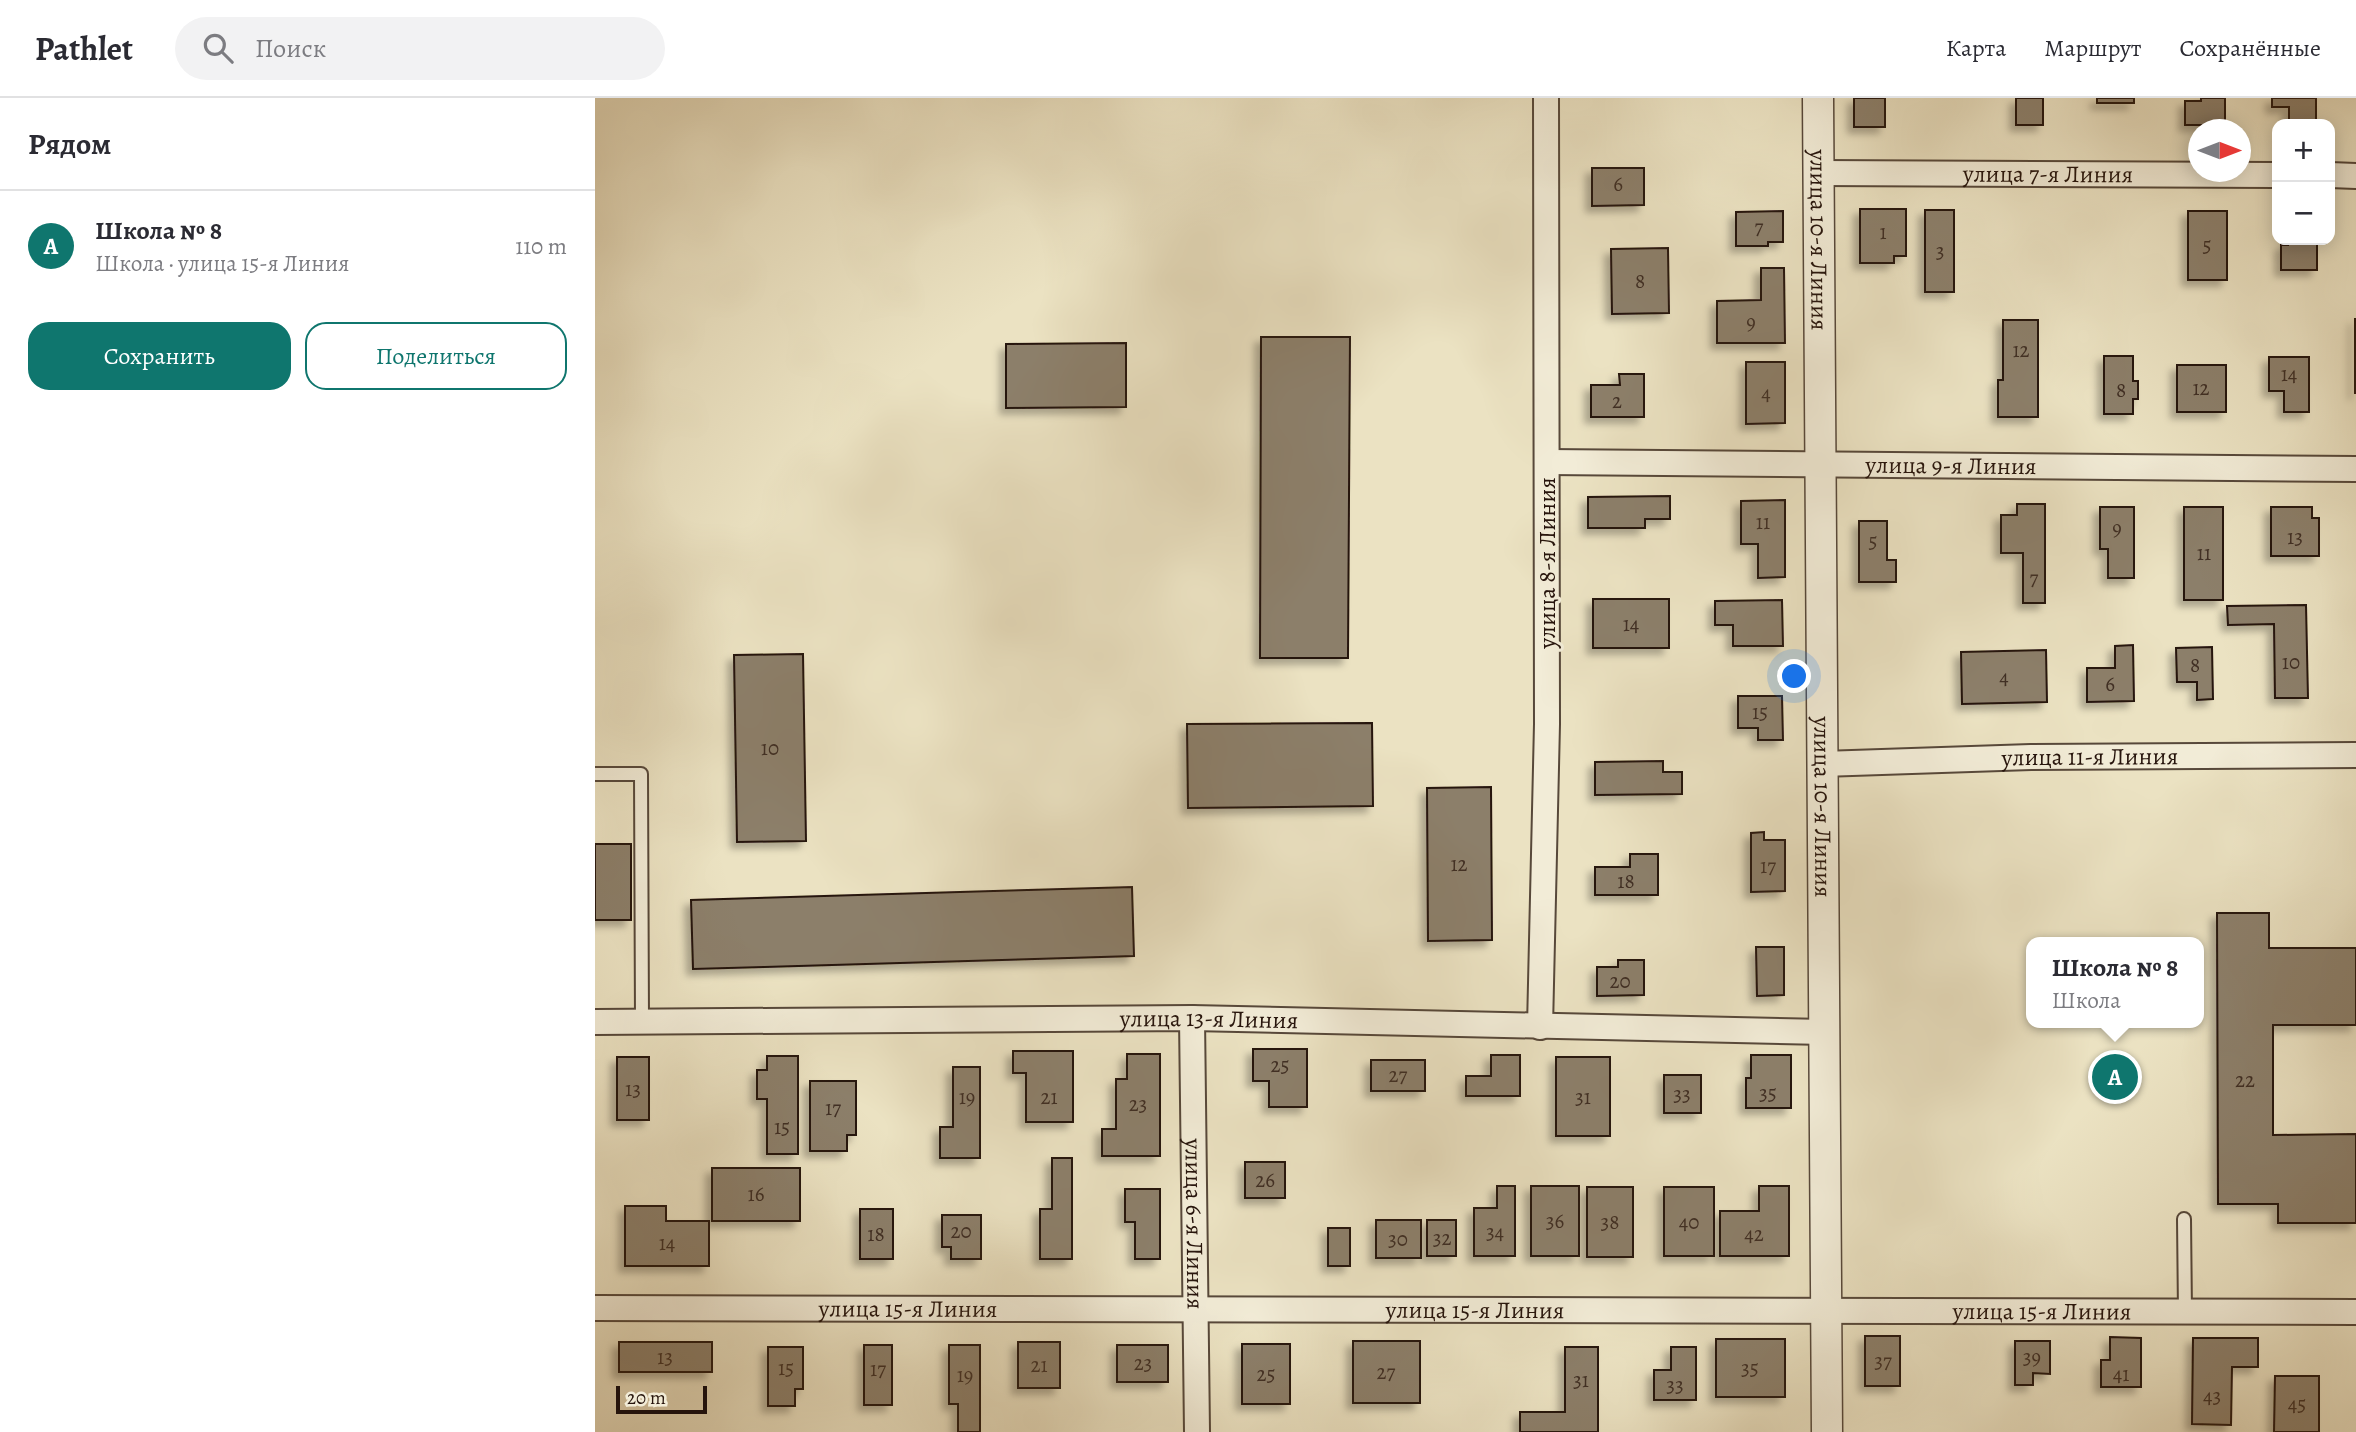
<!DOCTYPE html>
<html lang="ru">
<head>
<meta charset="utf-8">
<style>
	:root { --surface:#fff; --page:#f2f2f3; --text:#2b2b33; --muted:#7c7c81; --line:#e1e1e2; --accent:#0f766e }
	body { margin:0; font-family:Alegreya,serif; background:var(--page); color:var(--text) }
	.controls { position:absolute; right:21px; top:21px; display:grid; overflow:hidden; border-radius:14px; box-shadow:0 4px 18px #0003 }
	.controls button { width:63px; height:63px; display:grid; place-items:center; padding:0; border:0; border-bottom:2px solid var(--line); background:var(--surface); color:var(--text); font:35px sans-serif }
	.compass { position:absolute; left:1593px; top:21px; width:63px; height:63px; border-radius:50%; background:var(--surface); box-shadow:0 4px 18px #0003; rotate:90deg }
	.scale { position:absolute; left:21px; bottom:18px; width:91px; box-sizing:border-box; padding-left:7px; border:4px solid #26140c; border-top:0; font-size:19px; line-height:24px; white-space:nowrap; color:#26140c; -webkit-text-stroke:5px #f2ecd7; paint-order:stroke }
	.you { position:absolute; left:1200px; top:579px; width:24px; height:24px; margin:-18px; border:5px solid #fff; border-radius:50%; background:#1a73e8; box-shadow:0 0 0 10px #1a73e833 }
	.badge { display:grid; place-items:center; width:46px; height:46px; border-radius:50%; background:var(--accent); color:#fff; font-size:23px; font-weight:700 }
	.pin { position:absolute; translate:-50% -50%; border:4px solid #fff; box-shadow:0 2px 7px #0006 }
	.popup { position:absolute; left:1431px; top:839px; width:178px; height:91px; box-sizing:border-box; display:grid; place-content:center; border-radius:14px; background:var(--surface); filter:drop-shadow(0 2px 5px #0005); font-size:23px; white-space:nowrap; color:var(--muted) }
	.popup b { font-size:26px; color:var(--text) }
	.popup::after { content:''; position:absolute; left:50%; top:100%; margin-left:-14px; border:14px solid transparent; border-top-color:var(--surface) }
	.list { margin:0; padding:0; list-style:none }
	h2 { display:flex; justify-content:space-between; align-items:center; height:91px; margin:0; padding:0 28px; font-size:30px }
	h2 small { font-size:23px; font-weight:400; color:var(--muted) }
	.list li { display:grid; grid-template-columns:46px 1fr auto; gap:21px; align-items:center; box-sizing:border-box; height:112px; padding:0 28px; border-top:2px solid var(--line) }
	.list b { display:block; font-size:26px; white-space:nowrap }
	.list p { margin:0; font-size:23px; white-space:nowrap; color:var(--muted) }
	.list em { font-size:23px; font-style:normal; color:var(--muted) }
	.actions { display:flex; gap:14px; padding:21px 28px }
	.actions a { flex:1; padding:16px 0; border:2px solid var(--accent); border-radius:21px; text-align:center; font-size:24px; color:var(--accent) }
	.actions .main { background:var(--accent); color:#fff }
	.icon { flex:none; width:38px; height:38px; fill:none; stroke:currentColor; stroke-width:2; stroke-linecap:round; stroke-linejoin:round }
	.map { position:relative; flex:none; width:1761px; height:1334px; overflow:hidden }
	header { display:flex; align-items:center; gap:42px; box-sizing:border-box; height:98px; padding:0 35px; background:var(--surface); border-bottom:2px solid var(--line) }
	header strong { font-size:33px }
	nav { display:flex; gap:38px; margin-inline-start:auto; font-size:24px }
	.search { width:490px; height:63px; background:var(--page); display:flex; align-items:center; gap:18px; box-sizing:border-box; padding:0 24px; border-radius:38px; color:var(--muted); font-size:26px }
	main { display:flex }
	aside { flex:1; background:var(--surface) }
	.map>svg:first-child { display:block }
	.building { fill:#8c7f6b; stroke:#26140c; stroke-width:2; filter:url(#shadow) }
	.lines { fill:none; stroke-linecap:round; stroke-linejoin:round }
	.service-casing { stroke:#57483a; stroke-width:16 }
	.minor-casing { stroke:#57483a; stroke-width:28 }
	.tertiary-casing { stroke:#57483a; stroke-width:33 }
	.service { stroke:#f2ecd7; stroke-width:12 }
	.minor { stroke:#f2ecd7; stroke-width:24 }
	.tertiary { stroke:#f2ecd7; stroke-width:30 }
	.labels { text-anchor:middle; stroke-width:6; stroke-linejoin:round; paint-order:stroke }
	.number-label { font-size:21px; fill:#402f24 }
	.street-label { font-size:24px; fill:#26140c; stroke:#f2ecd7 }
</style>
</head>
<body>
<header>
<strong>Pathlet</strong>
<div class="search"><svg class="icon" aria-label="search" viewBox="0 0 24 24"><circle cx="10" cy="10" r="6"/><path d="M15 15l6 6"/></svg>Поиск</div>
<nav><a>Карта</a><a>Маршрут</a><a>Сохранённые</a></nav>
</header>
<main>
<aside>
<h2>Рядом<small></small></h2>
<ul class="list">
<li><span class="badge">A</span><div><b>Школа № 8</b><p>Школа · улица 15-я Линия</p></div><em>110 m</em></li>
</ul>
<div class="actions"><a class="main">Сохранить</a><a>Поделиться</a></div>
</aside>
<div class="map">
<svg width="1761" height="1334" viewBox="0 0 1761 1334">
	<defs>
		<filter id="shadow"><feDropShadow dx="-6" dy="6" stdDeviation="3.5" flood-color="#0004"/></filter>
	</defs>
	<rect width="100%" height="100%" fill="#ebe2c2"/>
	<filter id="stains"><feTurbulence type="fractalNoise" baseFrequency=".00286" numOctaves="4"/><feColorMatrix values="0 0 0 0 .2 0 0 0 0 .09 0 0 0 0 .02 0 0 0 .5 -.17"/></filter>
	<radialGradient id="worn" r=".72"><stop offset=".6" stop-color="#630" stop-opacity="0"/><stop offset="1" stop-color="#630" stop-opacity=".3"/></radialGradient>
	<g class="building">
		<rect x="1259" y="0" width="31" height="29"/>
		<rect x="1421" y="0" width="27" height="27"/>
		<rect x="1502" y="0" width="37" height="5"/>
		<path d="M1606,0h24v27h-40v-24h16z"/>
		<path d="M1677,0h44v26h-27v-17h-17z"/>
		<path d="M997,70h52v37l-52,1z"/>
		<path d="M1265,111h46v47h-12v7h-34z"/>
		<rect x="1330" y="112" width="29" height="82"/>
		<path d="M1188,113v31h-15v4h-32v-34z"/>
		<rect x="1593" y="113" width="39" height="69"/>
		<path d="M1693,142h29v30h-36v-25h7z"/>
		<path d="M1073,150l1,65 -57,1 -1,-65z"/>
		<path d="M1166,170h23l1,75h-68v-42l44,-1z"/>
		<rect x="1760" y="221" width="1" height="74"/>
		<path d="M1408,222h35v97h-40v-37h5z"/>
		<path d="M666,239h89l-2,321h-88z"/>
		<path d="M531,245v64l-120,1v-64z"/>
		<path d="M1509,258h29v25h5v18h-5v15h-29z"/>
		<path d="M1674,259h40v55h-25v-21h-15z"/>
		<path d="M1151,264h39v61l-39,1z"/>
		<rect x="1582" y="267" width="49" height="47"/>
		<path d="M1024,276h25v43h-53v-32h29z"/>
		<path d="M1075,398v23h-25v9h-57v-31z"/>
		<path d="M1190,402v77l-27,1v-34h-17v-43z"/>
		<path d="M1422,406h28v99h-22v-50h-22v-38h16z"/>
		<path d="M1505,409h34v71h-26v-29h-8z"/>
		<rect x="1589" y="409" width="39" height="93"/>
		<path d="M1676,409h41v11h7v38h-48z"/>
		<path d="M1264,423h28v39h9v22h-37z"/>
		<rect x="998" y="501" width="76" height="49"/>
		<path d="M1187,502l1,46h-50v-21h-18v-24z"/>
		<path d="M1711,507l2,93h-33l-1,-74 -46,1 -1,-19z"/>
		<path d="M1538,547l1,56 -47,1v-34h28v-22z"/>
		<path d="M1617,549l1,52 -16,1v-18h-20l-1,-34z"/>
		<path d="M1451,552l1,52 -85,2 -1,-52z"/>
		<path d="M208,556l3,187 -69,1 -3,-187z"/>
		<path d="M1143,598h44l1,44h-25v-12h-20z"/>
		<path d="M777,625l1,83 -185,2 -1,-84z"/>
		<path d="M1068,663v11h19v22l-87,1v-33z"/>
		<path d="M896,689l1,153 -64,1 -1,-153z"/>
		<path d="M1169,734v8h21v51l-34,1v-59z"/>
		<rect x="0" y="746" width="36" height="76"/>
		<path d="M1035,756h28v41h-63v-28h35z"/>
		<path d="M537,789l2,69 -441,13 -2,-69z"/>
		<path d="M1622,815h52v35h87v77h-83v110l83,-1v89h-78v-19h-60z"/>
		<path d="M1161,849h28v48l-27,1z"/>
		<path d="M1023,862h26v35l-47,1v-29h21z"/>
		<path d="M658,951h54v58h-38v-26h-16z"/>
		<path d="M418,953h60v71h-47v-49h-13z"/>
		<path d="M532,956h33v102h-58v-27h14v-50h11z"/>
		<path d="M896,957h29v41h-54v-20h25z"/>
		<path d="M1156,957h40v53h-45v-30h5z"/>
		<path d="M172,958h31v98h-31v-55h-10v-29h10z"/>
		<rect x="22" y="959" width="32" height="63"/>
		<rect x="961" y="959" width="54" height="79"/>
		<rect x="776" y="962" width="54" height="31"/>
		<path d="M358,969h27v91h-40v-31h13z"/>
		<rect x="1069" y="977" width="37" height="38"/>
		<path d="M215,983h46v54h-9v16h-37z"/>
		<path d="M457,1060h20v101h-32v-50h12z"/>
		<rect x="650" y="1064" width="40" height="36"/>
		<rect x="117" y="1070" width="88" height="53"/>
		<path d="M902,1088h18v70h-41v-48h23z"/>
		<rect x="936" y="1088" width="48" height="70"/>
		<path d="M1164,1088h30v70h-69v-45h39z"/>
		<rect x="992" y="1089" width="46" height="70"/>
		<rect x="1069" y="1089" width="50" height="69"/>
		<path d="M530,1091h35v70h-25v-37h-10z"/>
		<path d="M30,1108h41v15h43v45h-84z"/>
		<rect x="265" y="1111" width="33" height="50"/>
		<path d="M347,1117h39v44h-30v-12h-9z"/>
		<rect x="781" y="1122" width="45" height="38"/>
		<rect x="832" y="1122" width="29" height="36"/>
		<rect x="733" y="1130" width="22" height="38"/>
		<rect x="1270" y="1238" width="35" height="50"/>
		<path d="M1515,1239l31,1v49h-40v-27h9z"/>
		<path d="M1598,1240h65v29h-26l-1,58 -39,-1z"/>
		<rect x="1121" y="1241" width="69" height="58"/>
		<rect x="758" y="1243" width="67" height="62"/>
		<path d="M1420,1243h35v33l-17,-1v12h-18z"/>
		<rect x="24" y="1244" width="93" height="30"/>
		<rect x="423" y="1244" width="42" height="46"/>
		<rect x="647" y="1246" width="48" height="60"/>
		<rect x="269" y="1247" width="28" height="60"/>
		<path d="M354,1247h31v87h-22v-28h-9z"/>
		<rect x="522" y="1247" width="51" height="37"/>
		<path d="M173,1249h35v42h-8v17h-27z"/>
		<path d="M970,1249h33v85h-78v-20h45z"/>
		<path d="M1076,1249h25v53h-42v-30h17z"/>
		<path d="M1680,1278h44v56h-45z"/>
	</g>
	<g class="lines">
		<defs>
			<g id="service">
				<path d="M0,676h46l1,247"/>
				<path d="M1589,1121l1,94"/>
			</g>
			<g id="minor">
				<path id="s1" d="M1224,75l458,2"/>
				<path d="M1735,77l26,1"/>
				<path id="s2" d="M952,364l809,7"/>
				<path id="s3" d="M1227,666l209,-7 325,-2"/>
				<path id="s4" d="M597,920l5,414"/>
				<path id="s5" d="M0,924l597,-4 633,14"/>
				<path d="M945,929l7,-303 -1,-626"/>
				<path id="s6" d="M0,1210l1761,4"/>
			</g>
			<g id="tertiary">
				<path id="s7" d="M1223,0l9,1334"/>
			</g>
		</defs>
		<use href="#service" class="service-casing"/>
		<use href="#minor" class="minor-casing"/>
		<use href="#tertiary" class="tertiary-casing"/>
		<use href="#service" class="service"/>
		<use href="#minor" class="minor"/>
		<use href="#tertiary" class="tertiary"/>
	</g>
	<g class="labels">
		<g class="number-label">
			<text x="1023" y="93">6</text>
			<text x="1164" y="136">7</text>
			<text x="1288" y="141">1</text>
			<text x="1612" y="154">5</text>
			<text x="1345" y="160">3</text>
			<text x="1045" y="190">8</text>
			<text x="1156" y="231">9</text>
			<text x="1426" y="259">12</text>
			<text x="1694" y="283">14</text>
			<text x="1606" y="297">12</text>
			<text x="1526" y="299">8</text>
			<text x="1171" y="302">4</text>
			<text x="1022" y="310">2</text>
			<text x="1168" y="431">11</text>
			<text x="1522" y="437">9</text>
			<text x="1700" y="446">13</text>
			<text x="1278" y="450">5</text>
			<text x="1609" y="462">11</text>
			<text x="1439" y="487">7</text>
			<text x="1036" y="533">14</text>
			<text x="1696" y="571">10</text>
			<text x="1600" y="574">8</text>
			<text x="1409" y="586">4</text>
			<text x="1515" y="593">6</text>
			<text x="1165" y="621">15</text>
			<text x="175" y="657">10</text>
			<text x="864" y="773">12</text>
			<text x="1173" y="775">17</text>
			<text x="1031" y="790">18</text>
			<text x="1025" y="890">20</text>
			<text x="685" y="974">25</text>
			<text x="803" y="984">27</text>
			<text x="1650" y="989">22</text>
			<text x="38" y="998">13</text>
			<text x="1173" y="1002">35</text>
			<text x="1087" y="1003">33</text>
			<text x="372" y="1006">19</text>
			<text x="454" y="1006">21</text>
			<text x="988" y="1006">31</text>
			<text x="543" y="1013">23</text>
			<text x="238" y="1017">17</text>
			<text x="187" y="1036">15</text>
			<text x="670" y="1089">26</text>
			<text x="161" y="1103">16</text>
			<text x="960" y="1130">36</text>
			<text x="1015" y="1131">38</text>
			<text x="1094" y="1131">40</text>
			<text x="366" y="1140">20</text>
			<text x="900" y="1141">34</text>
			<text x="281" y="1143">18</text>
			<text x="1159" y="1143">42</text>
			<text x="847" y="1147">32</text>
			<text x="803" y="1148">30</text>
			<text x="72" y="1152">14</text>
			<text x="70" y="1266">13</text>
			<text x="1437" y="1266">39</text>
			<text x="1288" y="1270">37</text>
			<text x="548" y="1272">23</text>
			<text x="444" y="1274">21</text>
			<text x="191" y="1277">15</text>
			<text x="1155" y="1277">35</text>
			<text x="283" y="1278">17</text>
			<text x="791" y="1281">27</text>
			<text x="671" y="1283">25</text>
			<text x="1526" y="1283">41</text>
			<text x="370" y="1284">19</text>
			<text x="986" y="1289">31</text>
			<text x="1080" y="1294">33</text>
			<text x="1617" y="1305">43</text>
			<text x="1702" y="1313">45</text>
		</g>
		<g class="street-label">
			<text dy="8" stroke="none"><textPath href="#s1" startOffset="229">улица 7-я Линия</textPath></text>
			<text dy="8" stroke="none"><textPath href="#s7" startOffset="142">улица 10-я Линия</textPath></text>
			<text dy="8" stroke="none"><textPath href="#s2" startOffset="404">улица 9-я Линия</textPath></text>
			<text transform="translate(952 465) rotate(-90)" y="8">улица 8-я Линия</text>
			<text dy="8" stroke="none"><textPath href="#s3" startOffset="268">улица 11-я Линия</textPath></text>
			<text dy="8" stroke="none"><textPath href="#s7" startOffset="709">улица 10-я Линия</textPath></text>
			<text dy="8" stroke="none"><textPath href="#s5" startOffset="614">улица 13-я Линия</textPath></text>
			<text dy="8" stroke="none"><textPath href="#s4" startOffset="206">улица 6-я Линия</textPath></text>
			<text dy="8" stroke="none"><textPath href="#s6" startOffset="313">улица 15-я Линия</textPath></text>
			<text dy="8" stroke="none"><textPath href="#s6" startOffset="880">улица 15-я Линия</textPath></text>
			<text dy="8" stroke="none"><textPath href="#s6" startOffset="1447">улица 15-я Линия</textPath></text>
		</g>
	</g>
	<rect width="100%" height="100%" filter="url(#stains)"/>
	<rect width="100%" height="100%" fill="url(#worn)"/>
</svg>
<div class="controls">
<button>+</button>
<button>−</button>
</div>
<svg class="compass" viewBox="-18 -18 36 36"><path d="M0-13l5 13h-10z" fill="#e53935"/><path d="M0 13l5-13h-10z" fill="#7c7c81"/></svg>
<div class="scale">20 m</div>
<div class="you"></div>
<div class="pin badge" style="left:1520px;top:979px">A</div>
<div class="popup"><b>Школа № 8</b>Школа</div>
</div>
</main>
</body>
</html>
